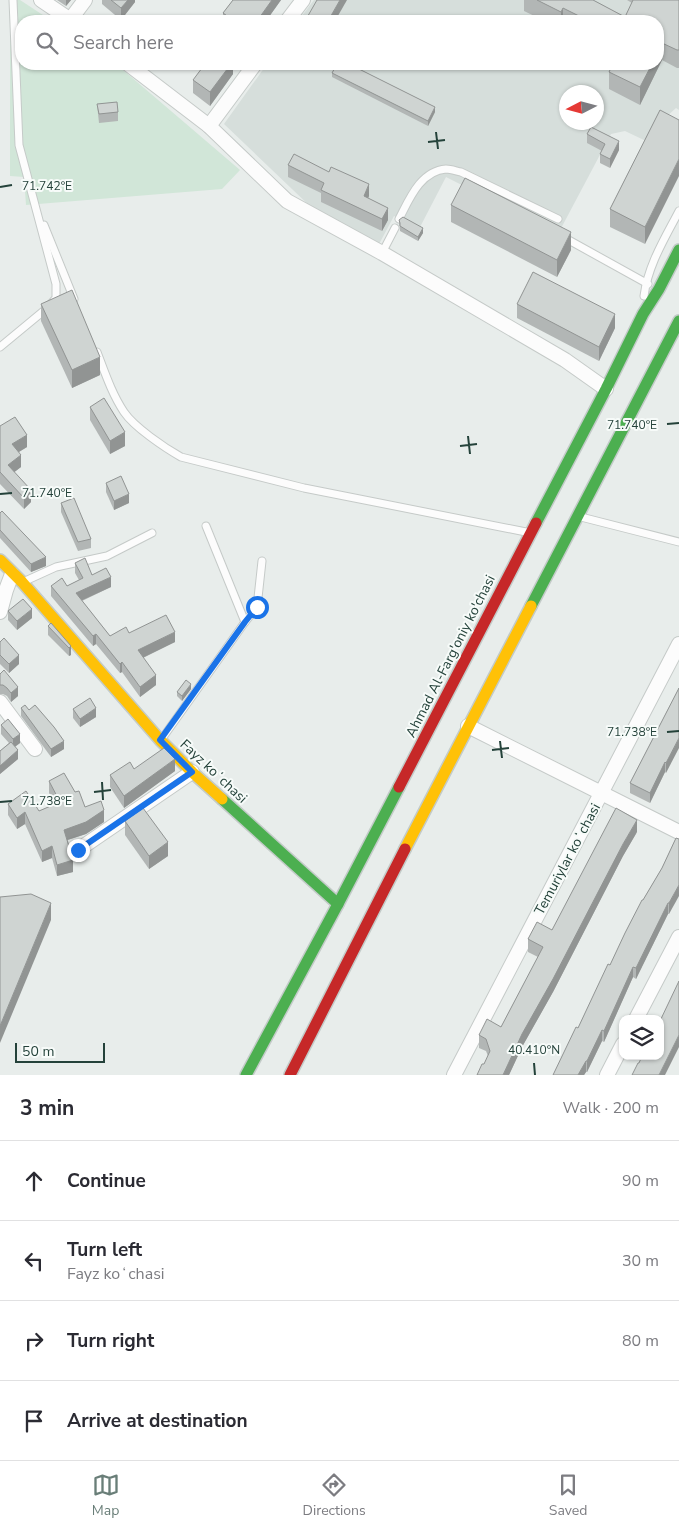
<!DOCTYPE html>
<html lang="en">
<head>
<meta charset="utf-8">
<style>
	:root { --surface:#fff; --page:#f7f7f7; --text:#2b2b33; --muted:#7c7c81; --line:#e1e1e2; --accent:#697e78 }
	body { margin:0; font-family:"Nunito Sans",sans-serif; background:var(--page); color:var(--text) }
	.controls { position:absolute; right:15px; bottom:15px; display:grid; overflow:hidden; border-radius:10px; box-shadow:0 1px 4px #0004 }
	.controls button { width:45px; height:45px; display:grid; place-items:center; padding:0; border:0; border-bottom:1px solid var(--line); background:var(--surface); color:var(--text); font:25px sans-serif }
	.compass { position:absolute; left:559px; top:85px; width:45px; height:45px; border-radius:50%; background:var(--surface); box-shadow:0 1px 4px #0004; rotate:264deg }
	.scale { position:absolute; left:15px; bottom:12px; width:90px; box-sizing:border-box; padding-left:5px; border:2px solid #24423a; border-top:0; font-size:14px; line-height:18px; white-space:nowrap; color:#24423a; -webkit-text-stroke:4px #f7fbf9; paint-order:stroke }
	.stop { position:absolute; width:15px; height:15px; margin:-11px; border:4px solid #1a73e8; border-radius:50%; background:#fff }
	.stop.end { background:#1a73e8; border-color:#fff; box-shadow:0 1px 5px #0008 }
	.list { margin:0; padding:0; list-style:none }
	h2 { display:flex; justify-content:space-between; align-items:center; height:65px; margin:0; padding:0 20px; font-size:21px }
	h2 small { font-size:16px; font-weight:400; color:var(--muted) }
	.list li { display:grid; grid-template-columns:32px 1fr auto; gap:15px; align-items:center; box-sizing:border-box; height:80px; padding:0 20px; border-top:1px solid var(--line) }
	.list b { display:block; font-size:19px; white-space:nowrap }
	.list p { margin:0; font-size:16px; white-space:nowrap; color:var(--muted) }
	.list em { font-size:16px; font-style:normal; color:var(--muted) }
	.icon { flex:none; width:28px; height:28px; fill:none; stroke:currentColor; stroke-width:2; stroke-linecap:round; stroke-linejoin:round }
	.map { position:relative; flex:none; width:679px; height:1075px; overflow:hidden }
	.search { position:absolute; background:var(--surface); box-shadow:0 1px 4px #0004; left:15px; right:15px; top:15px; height:55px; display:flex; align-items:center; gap:12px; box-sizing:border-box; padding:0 18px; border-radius:20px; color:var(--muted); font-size:19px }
	.sheet { height:385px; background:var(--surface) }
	nav { display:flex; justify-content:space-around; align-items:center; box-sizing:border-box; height:70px; border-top:1px solid var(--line); background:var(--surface); font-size:14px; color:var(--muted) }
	nav a { display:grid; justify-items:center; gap:2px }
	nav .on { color:var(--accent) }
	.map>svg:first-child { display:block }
	.built { fill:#d6dedb; fill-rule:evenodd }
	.green { fill:#d1e6d8 }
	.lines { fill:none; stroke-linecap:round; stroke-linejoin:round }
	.lane-casing { stroke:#c5cac8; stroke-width:9 }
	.street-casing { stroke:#c5cac8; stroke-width:16 }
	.fast-casing { stroke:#c3cbc8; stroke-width:14 }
	.slow-casing { stroke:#c3cbc8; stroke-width:14 }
	.jam-casing { stroke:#c3cbc8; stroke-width:14 }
	.lane { stroke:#fcfcfc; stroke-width:7 }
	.street { stroke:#fcfcfc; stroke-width:14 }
	.fast { stroke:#4caf50; stroke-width:11 }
	.slow { stroke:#ffc107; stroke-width:11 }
	.jam { stroke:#c62828; stroke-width:11 }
	.wall { fill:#b2b6b5 }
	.shaded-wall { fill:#919493 }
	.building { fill:#cfd4d2; stroke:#919493 }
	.route { stroke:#1a73e8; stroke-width:6 }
	.ticks { fill:none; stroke:#24423a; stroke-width:2 }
	.labels { text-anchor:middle; stroke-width:4; stroke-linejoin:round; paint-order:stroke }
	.street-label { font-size:14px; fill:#24423a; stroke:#f7fbf9 }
	.ticks-label { font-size:12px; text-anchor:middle; fill:#24423a; stroke:#f7fbf9; stroke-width:4; stroke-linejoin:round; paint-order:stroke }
</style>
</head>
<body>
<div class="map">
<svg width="679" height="1075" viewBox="0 0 679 1075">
	<rect width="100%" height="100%" fill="#e8edeb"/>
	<path class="built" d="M314,0h365v110l-3,-2 -21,19 -9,14 -21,-10 -14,3 -53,100 -112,-57 -27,52 -25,-13 -16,30 -64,-36 -90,-86 43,-60h391v-43h-360zM566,92h30v30h-30z"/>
	<path class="green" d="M10,0h10l32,21h-31v43h95l124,106 -18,19 -196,16 -2,-28 -14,-1z"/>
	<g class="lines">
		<defs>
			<g id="lane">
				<path d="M399,219c10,-19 21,-48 47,-50 5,0 10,2 15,3l97,47"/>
				<path d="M44,225l30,74"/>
				<path d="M565,238l83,46"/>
				<path d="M382,253l13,-25"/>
				<path d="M644,296c4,-31 21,-58 35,-85"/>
				<path d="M0,347l46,-38 10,-11v-14l-37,-139 -6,-145"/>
				<path d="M97,352c8,21 15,42 27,60 10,15 41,36 57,45l123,31 222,44"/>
				<path d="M581,517l98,25"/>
				<path d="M206,526l39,96"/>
				<path d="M23,582l33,-15 51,-11 45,-23"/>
				<path d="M161,740l84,-118 12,-15 5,-46"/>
			</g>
			<g id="street">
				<path d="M41,0l31,21"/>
				<path d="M70,20l15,-20"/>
				<path d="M287,21l16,-21"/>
				<path d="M128,64l81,62 78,75 95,52 183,107 41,29"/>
				<path d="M209,126l46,-62"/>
				<path d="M0,612l6,-22 6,-16"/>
				<path d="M0,702l35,47"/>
				<path d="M468,726l211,106"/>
				<path d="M78,850l114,-78"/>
				<path d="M636,1019l43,-82"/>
				<path d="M454,1075l225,-431"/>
				<path d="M607,1075l16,-31"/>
			</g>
			<g id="fast">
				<path d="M536,523l70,-134 37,-75 16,-25 20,-39"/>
				<path d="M531,606l148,-285"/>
				<path d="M222,799l116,105"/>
				<path d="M246,1075l92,-171 61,-117"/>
			</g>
			<g id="slow">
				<path d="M0,560l22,22 138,158 32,32 30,27"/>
				<path d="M405,849l126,-243"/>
			</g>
			<g id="jam">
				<path d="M399,787l137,-264"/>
				<path d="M290,1075l115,-226"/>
			</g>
		</defs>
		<use href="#lane" class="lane-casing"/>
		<use href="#street" class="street-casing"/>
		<use href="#fast" class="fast-casing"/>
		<use href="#slow" class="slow-casing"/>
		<use href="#jam" class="jam-casing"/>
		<use href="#lane" class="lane"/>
		<use href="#street" class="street"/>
		<use href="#fast" class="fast"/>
		<use href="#slow" class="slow"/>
		<use href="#jam" class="jam"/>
	</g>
	<g class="wall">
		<path d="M57,0h14l-5,6z"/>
		<path d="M102,0h33v2l-14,18 -19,-16z"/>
		<path d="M233,0h48l-15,21h-43v-8z"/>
		<path d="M524,0h69l32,17 7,-14 -5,-3h52v68h-2l-15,-8 -22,45 -31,-16v-17l49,-51h-113l-21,-10z"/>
		<path d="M233,64v10l-23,32 -17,-13v-13z"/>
		<path d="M332,73l103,39 -7,14 -96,-49z"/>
		<path d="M97,104l21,8v9l-19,2z"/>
		<path d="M660,110l-15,134 -35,-17v-18z"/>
		<path d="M587,134l32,16 -9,18 -10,-5v-9l2,-3 -15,-8z"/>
		<path d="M288,165l81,31 -1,2 20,22 -6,11 -61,-29v-9l-33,-16z"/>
		<path d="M451,205l120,45 -14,27 -106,-55z"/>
		<path d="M399,220l24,13 -5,8 -18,-10z"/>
		<path d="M41,304l59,71 -28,13 -31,-67z"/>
		<path d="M517,304l98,24 -16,33 -82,-43z"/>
		<path d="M90,407l35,39 -15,8 -20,-34z"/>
		<path d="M0,426l27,21 -8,5 2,15 -7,5 17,30 -7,7 -24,-25z"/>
		<path d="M106,483l23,20 -15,7 -8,-18z"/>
		<path d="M61,503l30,36v9l-13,3 -17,-39z"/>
		<path d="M0,513l46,53 -15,6 -31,-34z"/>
		<path d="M75,563l36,24 -29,14 28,35 19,-3 46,9 -32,16 13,27 -16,12 -18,-25 -2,1 -24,-29 -3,2 -42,-50v-10h16l12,-6 -4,-7z"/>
		<path d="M8,611l24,7 -15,12 -9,-10z"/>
		<path d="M48,626l23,20v9l-2,1 -21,-21z"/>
		<path d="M0,642l19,22 -10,9 -9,-9z"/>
		<path d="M0,674l18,22 -7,6 -4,-6 -4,-2h-3z"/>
		<path d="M679,688l-13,85 -1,-1 -15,31 -20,-10v-10z"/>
		<path d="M191,689l-9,12 -5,-5v-4z"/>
		<path d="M21,708l8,2 35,39 -13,8 -30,-41z"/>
		<path d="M73,709l23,8 -16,10 -7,-9z"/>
		<path d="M1,725l19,18 -5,4 3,12 -18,15v-23l9,-8 -8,-9z"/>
		<path d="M134,769l41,2 -51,37 -14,-21v-12z"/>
		<path d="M49,781l26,11 10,15 19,15 -18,12 -18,6 5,32 -16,4 -5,-18 -10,4 -17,-38 -8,5 -9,-14v-11l31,7 16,-7 -6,-11z"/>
		<path d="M125,821l43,35 -19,13 -24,-34z"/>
		<path d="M637,832l-14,24 -70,136 -31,55 -13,28h-32l7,-11 4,-8 -2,-5 -7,-3v-13l22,-8 37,-70 -10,-5v-13l24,-9z"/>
		<path d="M676,838l-7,76h-1l-32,65 -3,-2 -29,65 -2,-1 -15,31h-1l-2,3h-31l25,-47 65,-128 19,-32z"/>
	</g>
	<g class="shaded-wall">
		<path d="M66,0h5l-5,6z"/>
		<path d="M128,0h7v2l-14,18v-12z"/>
		<path d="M272,0h9l-15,21h-9z"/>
		<path d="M340,0h7l-12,21h-7z"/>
		<path d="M563,8v13h-2v-9z"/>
		<path d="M662,43v17l-22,45v-18l12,-23h6v-12z"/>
		<path d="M231,64h2v10l-23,32v-14z"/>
		<path d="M435,107v5l-7,14v-5z"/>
		<path d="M619,141v9l-9,18v-9z"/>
		<path d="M679,159v17l-34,68v-17z"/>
		<path d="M369,184v12l-5,11v-11z"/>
		<path d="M388,208v12l-6,11v-12z"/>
		<path d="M423,228v5l-5,8v-4z"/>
		<path d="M571,232v18l-14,27v-17z"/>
		<path d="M615,314v14l-16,33v-14z"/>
		<path d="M100,357v18l-28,13v-18z"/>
		<path d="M125,432v14l-15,8v-13z"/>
		<path d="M27,435v12l-15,9v-12z"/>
		<path d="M21,455v12l-13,10v-12z"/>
		<path d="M31,490v12l-7,7v-11z"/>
		<path d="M129,494v9l-15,7v-9z"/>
		<path d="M46,557v9l-15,6v-8z"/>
		<path d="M111,577v10l-35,16v-10z"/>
		<path d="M32,609v9l-15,12v-9z"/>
		<path d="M175,632v10l-37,18v-10z"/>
		<path d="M96,634v10l-3,2v-10z"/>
		<path d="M71,646v9l-2,1v-8z"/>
		<path d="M19,655v9l-10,9v-9z"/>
		<path d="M122,662v10l-2,1v-9z"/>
		<path d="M156,675v10l-16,12v-10z"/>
		<path d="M191,684v5l-9,12v-5z"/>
		<path d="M18,687v9l-7,6v-9z"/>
		<path d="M96,708v9l-16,10v-8z"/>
		<path d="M20,734v9l-7,5v-9z"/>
		<path d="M679,738v10l-13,25v-10z"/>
		<path d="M64,741v8l-13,8v-8z"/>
		<path d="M18,750v9l-18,15v-8z"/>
		<path d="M175,759v12l-51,37v-12z"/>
		<path d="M665,762v10l-15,31v-10z"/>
		<path d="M104,810v12l-18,12 -22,7v-11z"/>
		<path d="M25,812v12l-8,5v-11z"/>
		<path d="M637,820v12l-14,24 -70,136 -31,55 -13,28h-6l19,-41 101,-190z"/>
		<path d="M168,842v14l-19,13v-13z"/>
		<path d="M52,846v12l-10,4v-11z"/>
		<path d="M73,860v12l-16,4v-11z"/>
		<path d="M679,885v11l-10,18v-11z"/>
		<path d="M51,903v17l-51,123v-17z"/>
		<path d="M668,903v11l-32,65v-11z"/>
		<path d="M633,967v10l-29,65v-11z"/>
		<path d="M602,1030v11l-15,31v-11z"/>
		<path d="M679,1035v12l-14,28h-6z"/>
		<path d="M586,1061v11l-2,3h-6z"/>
	</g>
	<g class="building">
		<path d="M111,0h17l-7,8z"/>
		<path d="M233,0h39l-15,21h-23l-11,-8z"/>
		<path d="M317,0h23l-12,21h-23z"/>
		<path d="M537,0h56l32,17 8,-17h46v50h-2l-15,-7 -4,9v-31h-69l-26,-13 -2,4z"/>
		<path d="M62,16l8,5h-12z"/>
		<path d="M205,64h26l-21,28 -17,-12z"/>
		<path d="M337,64h12l86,43 -7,14 -96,-48z"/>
		<path d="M613,64h39l-12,23 -31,-15z"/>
		<path d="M117,102l1,10 -19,2 -2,-10z"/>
		<path d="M660,110l19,10v39l-34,68 -35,-18z"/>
		<path d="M591,127l28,14 -9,18 -10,-5 5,-10 -18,-10z"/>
		<path d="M294,154l35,18 2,-5 38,17 -5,12 24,12 -6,11 -61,-29 3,-7 -36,-18z"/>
		<path d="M465,178l106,54 -14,28 -106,-55z"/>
		<path d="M403,217l20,11 -5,9 -18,-11v-3l-1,-3z"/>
		<path d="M533,272l82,42 -16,33 -82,-43z"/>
		<path d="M72,290l28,67 -28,13 -31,-66z"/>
		<path d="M104,398l21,34 -15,9 -20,-34z"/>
		<path d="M15,417l12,18 -15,9 9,11 -13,10 23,25 -7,8 -24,-26v-46z"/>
		<path d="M121,476l8,18 -15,7 -8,-18z"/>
		<path d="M74,498l17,41 -13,3 -17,-39z"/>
		<path d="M2,511l44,46 -15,7 -31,-34v-17z"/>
		<path d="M85,558l7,17 14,-7 5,9 -35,16 34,43 16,-9 3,6 37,-18 9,17 -37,18 18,25 -16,12 -18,-25 -2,2 -24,-30 -3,2 -42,-50 11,-8 5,8 16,-8 -8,-15z"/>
		<path d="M23,599l9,10 -15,12 -9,-10z"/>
		<path d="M51,623l20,23 -2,2 -21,-22z"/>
		<path d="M4,638l15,17 -10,9 -9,-9v-13z"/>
		<path d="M4,670l14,17 -7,6 -4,-5 -4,-3h-3v-11z"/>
		<path d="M186,680l5,4 -9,12 -5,-4z"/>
		<path d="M679,688v50l-13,25 -1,-1 -15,31 -20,-10z"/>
		<path d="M90,698l6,10 -16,11 -7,-10z"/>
		<path d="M25,705l4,5 6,-5 19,22 10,14 -13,8 -30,-41z"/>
		<path d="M8,719l12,15 -7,5 -12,-14z"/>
		<path d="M11,742l7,8 -18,16v-15z"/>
		<path d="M164,748l11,11 -51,37 -14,-21 20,-13 4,7z"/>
		<path d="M64,773l11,19 4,-1 6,16 16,-6 3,9 -18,12 -22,8 9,30 -16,5 -5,-19 -10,5 -17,-39 -8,6 -9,-14 18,-13 13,20 21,-9 -11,-21z"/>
		<path d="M143,808l25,34 -19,14 -24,-35z"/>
		<path d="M616,808l21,12 -14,24 -70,135 -31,55 -19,41h-26l5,-11h2l6,-13 -4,-12 -7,-4 8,-16 14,8 42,-80 -15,-8 9,-17 15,8z"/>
		<path d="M676,838l3,1v46l-10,18h-1l-32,65 -3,-1 -29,64 -2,-1 -15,31h-1l-8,14h-25l23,-48 2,1 30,-64 2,1 15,-32 17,-33h1l19,-32z"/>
		<path d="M31,894l20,9 -51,123v-129z"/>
		<path d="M679,981v54l-20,40h-27l6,-12h1l3,-7h18v-35z"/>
	</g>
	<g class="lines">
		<path class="route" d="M78,850l114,-78 -32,-32 85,-118 12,-15"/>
	</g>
	<path class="ticks" d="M436,132l2,17M428,142l17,-2M0,187l12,-2M667,424l12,-1M468,436l2,18M460,446l17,-2M0,494l12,-1M667,732l12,-1M500,741l2,17M492,750l17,-2M102,782l1,18M94,792l17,-2M0,802l12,-1M534,1063l1,12"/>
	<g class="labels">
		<g class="street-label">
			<text transform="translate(450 656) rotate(-63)" y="5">Ahmad Al-Farg'oniy ko'chasi</text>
			<text transform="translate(214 771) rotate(43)" y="5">Fayz koʻchasi</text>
			<text transform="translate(567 859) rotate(-62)" y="5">Temuriylar koʻchasi</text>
		</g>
	</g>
	<g class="ticks-label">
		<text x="47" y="190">71.742°E</text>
		<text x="632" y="429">71.740°E</text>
		<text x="47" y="497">71.740°E</text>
		<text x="632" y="736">71.738°E</text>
		<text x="47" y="805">71.738°E</text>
		<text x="534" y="1054">40.410°N</text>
	</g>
</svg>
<div class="controls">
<button><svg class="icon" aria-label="layers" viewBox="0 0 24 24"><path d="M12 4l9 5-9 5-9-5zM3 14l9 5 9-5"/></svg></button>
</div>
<svg class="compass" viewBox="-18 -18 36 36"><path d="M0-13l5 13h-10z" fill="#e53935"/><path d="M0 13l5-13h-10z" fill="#7c7c81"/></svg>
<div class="scale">50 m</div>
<div class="stop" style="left:257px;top:607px"></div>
<div class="stop end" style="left:78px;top:850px"></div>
<div class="search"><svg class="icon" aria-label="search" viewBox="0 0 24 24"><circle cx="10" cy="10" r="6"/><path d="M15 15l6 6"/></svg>Search here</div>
</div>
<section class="sheet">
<h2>3 min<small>Walk · 200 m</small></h2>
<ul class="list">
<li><svg class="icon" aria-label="ahead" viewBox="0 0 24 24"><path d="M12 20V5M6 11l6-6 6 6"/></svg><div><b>Continue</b></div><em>90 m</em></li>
<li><svg class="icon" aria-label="left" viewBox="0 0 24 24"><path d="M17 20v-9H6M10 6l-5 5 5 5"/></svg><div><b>Turn left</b><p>Fayz koʻchasi</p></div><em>30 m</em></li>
<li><svg class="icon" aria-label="right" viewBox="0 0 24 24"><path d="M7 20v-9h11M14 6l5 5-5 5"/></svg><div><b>Turn right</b></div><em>80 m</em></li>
<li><svg class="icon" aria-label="arrive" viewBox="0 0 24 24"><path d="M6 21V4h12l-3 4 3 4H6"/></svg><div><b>Arrive at destination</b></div></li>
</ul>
</section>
<nav>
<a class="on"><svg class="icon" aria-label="map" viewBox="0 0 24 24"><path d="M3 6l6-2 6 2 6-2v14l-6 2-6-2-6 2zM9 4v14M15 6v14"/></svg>Map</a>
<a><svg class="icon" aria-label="directions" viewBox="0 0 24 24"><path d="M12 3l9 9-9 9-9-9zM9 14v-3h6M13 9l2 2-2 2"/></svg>Directions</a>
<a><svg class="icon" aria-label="saved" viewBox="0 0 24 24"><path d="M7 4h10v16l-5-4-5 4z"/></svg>Saved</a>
</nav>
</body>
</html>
